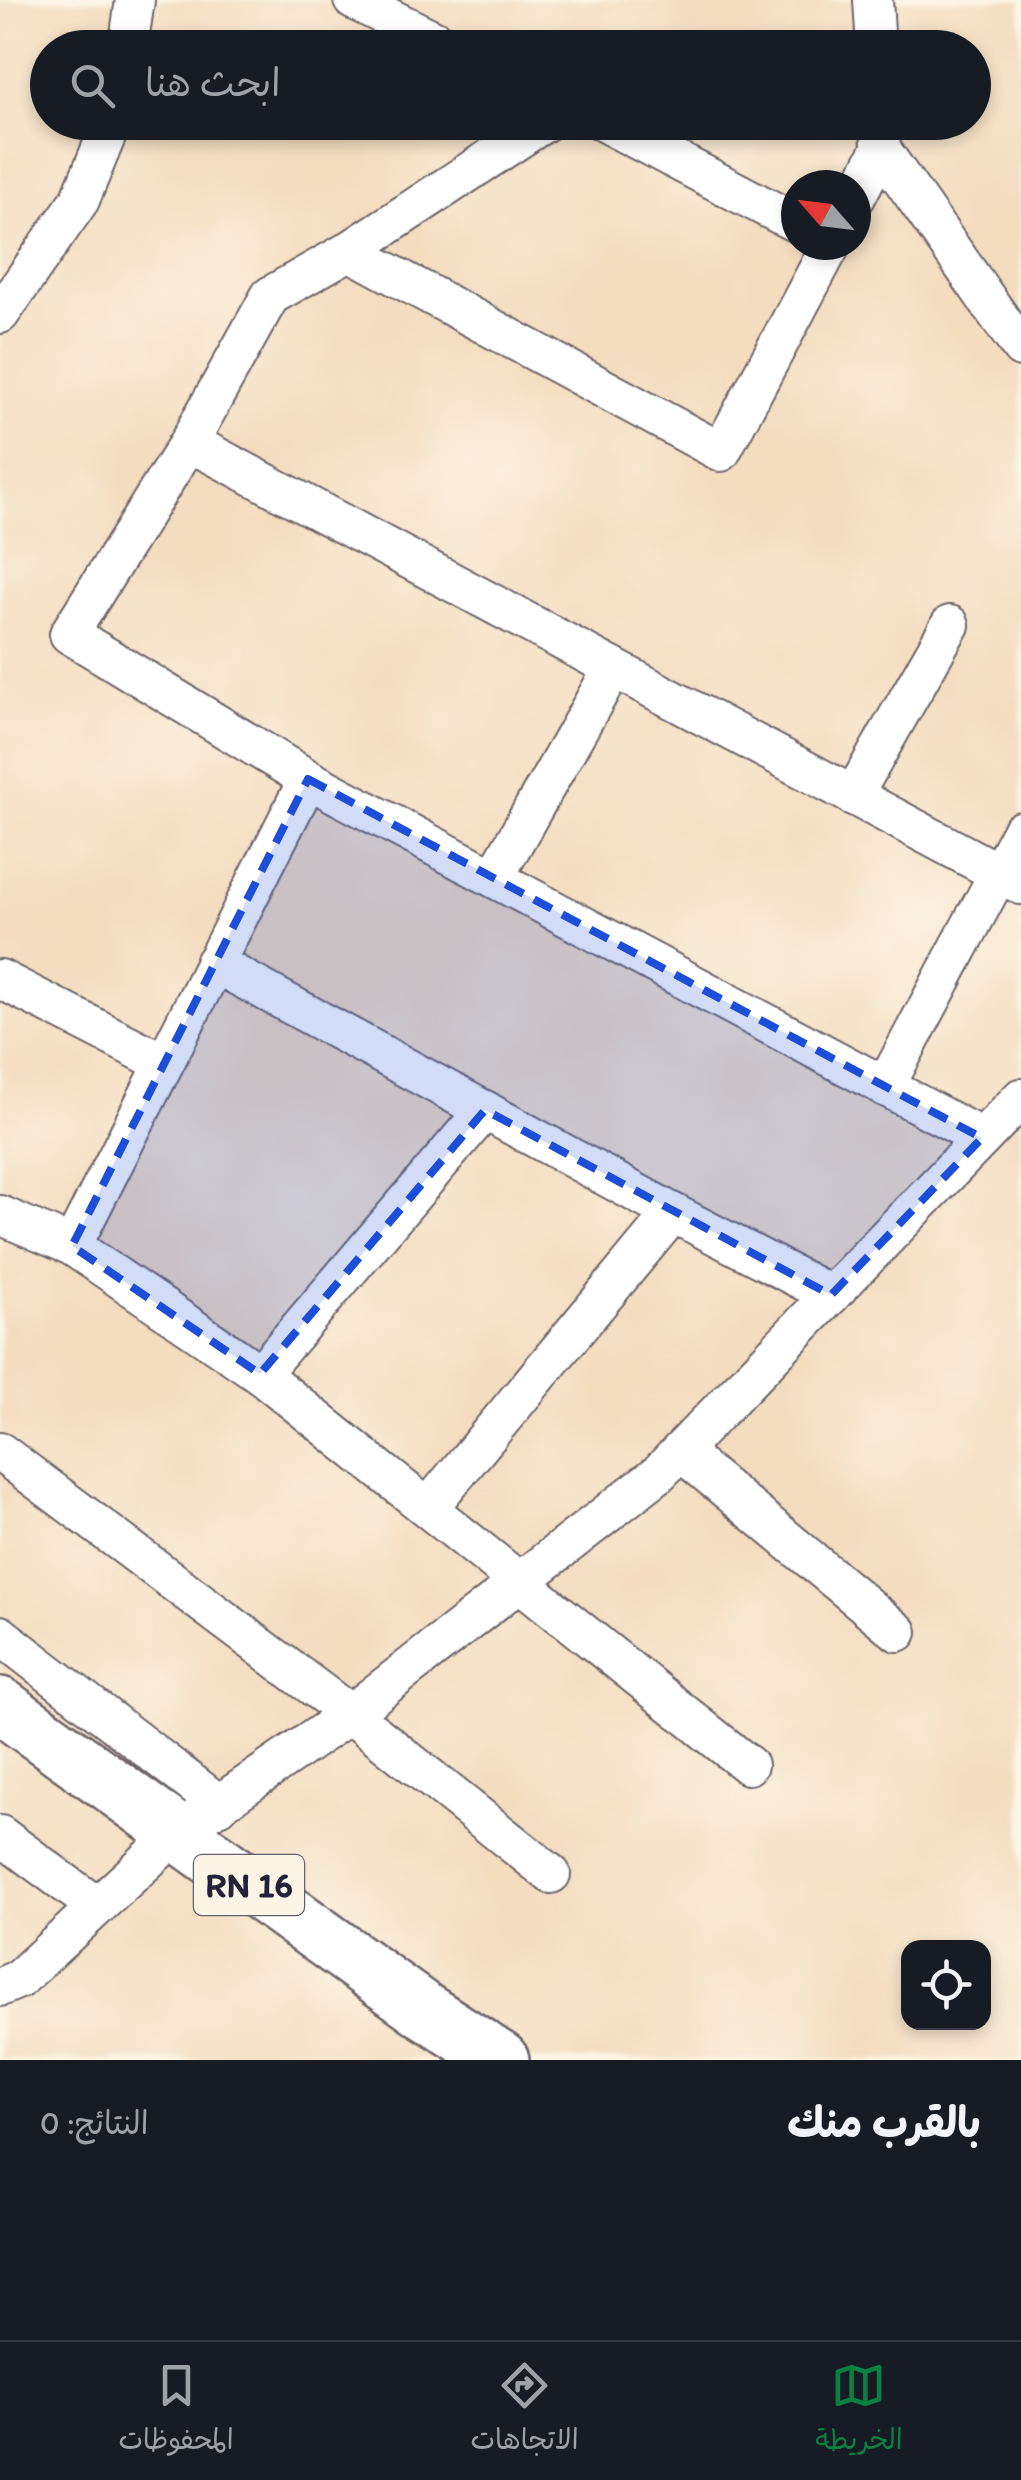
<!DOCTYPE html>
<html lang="ar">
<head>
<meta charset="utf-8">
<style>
	:root { --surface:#171b24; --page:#242831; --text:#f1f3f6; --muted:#9ea1a6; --line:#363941; --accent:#0b8043 }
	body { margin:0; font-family:Itim,"Playpen Sans Arabic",sans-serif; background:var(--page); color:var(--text); direction:rtl }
	.controls { position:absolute; right:30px; bottom:30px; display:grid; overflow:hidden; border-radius:20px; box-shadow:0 5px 15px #0003 }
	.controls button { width:90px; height:90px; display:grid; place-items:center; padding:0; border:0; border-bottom:2px solid var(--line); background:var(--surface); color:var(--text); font:50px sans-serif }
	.compass { position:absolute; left:781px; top:170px; width:90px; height:90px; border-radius:50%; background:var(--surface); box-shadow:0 5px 15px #0003; rotate:298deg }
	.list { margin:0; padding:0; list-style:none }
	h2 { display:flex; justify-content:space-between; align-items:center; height:130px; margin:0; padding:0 40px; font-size:42px }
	h2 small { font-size:32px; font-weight:400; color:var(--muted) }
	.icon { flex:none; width:55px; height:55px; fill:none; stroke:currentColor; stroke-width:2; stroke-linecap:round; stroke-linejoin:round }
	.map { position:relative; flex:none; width:1021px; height:2060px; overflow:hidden; direction:ltr }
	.search { position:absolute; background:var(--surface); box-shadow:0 5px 15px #0003; left:30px; right:30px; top:30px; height:110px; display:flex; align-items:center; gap:25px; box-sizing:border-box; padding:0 35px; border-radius:55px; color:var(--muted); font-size:38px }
	.sheet { height:280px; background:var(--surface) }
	nav { display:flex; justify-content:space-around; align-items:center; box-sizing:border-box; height:140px; border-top:2px solid var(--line); background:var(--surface); font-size:28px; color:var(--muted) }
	nav a { display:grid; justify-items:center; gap:5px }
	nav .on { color:var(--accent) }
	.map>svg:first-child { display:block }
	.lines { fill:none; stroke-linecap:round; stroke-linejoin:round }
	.minor-casing { stroke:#6c6369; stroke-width:42 }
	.primary-casing { stroke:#6c6369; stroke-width:60 }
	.minor { stroke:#fff; stroke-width:38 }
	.primary { stroke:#fff; stroke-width:55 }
	.marked { fill:#1d4ed8; fill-opacity:0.2; stroke:#1d4ed8; stroke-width:8; stroke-dasharray:20 12; stroke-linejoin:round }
	.labels { text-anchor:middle; stroke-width:8; stroke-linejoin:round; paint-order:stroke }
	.shield { fill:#fcf5e5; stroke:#63616e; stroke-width:2.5 }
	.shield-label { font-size:35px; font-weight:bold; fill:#22223b }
</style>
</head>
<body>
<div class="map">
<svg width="1021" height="2060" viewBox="0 0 1021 2060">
	<rect width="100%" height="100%" fill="#fcf5e5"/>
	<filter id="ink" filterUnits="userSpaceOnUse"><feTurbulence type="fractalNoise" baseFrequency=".01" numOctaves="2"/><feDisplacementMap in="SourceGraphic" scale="20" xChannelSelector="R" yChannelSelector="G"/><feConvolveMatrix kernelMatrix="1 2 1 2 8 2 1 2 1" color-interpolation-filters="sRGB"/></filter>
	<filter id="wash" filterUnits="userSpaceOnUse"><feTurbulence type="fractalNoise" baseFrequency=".0048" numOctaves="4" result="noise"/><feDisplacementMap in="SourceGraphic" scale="40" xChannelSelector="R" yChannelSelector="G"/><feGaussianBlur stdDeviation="2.25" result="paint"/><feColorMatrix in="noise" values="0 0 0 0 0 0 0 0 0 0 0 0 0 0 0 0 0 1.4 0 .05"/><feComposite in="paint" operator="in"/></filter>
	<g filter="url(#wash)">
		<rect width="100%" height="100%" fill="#f4dcbf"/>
	</g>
	<g filter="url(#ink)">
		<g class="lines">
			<defs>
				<g id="minor">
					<path d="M353,0l98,48"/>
					<path d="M873,0l3,48"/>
					<path d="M128,48l7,-48"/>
					<path d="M545,122l-196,129 -79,45 -81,146 -120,192 239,145 674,359"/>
					<path d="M603,122l193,101"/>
					<path d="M881,149l140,199"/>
					<path d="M856,197l25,-48 -1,-27"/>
					<path d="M349,251l372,201 110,-207"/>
					<path d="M0,314l80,-114 32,-78"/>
					<path d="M189,442l832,443"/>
					<path d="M853,796l97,-171"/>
					<path d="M494,878l119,-210"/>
					<path d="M214,963l459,250 158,82"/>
					<path d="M0,979l164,84"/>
					<path d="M885,1087l136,-256"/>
					<path d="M0,1215l72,31 188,128 488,391"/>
					<path d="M72,1246l236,-467"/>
					<path d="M260,1374l225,-264"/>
					<path d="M680,1451l218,181"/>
					<path d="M0,1452l350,262 201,160"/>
					<path d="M428,1508l245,-295"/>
					<path d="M0,1635l220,170"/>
					<path d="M0,1835l96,71"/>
					<path d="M0,1987l19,-8 158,-146 173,-119 308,-240 363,-376"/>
				</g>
				<path id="primary" d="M0,1705l422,304 79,51"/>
			</defs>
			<use href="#minor" class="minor-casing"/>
			<use href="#primary" class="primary-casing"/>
			<use href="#minor" class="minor"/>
			<use href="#primary" class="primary"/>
		</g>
	</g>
	<path class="marked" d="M308,779l674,359 -151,157 -346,-185 -225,264 -188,-128z"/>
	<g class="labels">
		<rect class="shield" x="194" y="1855" width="110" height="60" rx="8"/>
		<g class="shield-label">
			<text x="249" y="1897">RN 16</text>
		</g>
	</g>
</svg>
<div class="controls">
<button><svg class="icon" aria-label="locate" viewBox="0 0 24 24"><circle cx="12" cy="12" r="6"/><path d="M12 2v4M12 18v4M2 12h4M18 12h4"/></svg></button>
</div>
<svg class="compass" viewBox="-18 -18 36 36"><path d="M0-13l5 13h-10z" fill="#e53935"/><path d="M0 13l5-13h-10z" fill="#9ea1a6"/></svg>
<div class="search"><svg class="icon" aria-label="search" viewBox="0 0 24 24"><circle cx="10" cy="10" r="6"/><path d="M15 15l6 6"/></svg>ابحث هنا</div>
</div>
<section class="sheet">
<h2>بالقرب منك<small>النتائج: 0</small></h2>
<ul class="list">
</ul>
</section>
<nav>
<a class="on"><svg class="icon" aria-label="map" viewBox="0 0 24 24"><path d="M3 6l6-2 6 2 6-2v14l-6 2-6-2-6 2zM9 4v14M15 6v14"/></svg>الخريطة</a>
<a><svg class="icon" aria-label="directions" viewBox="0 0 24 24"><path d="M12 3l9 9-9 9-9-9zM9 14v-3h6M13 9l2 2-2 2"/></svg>الاتجاهات</a>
<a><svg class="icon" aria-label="saved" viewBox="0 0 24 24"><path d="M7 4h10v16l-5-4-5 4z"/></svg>المحفوظات</a>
</nav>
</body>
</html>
